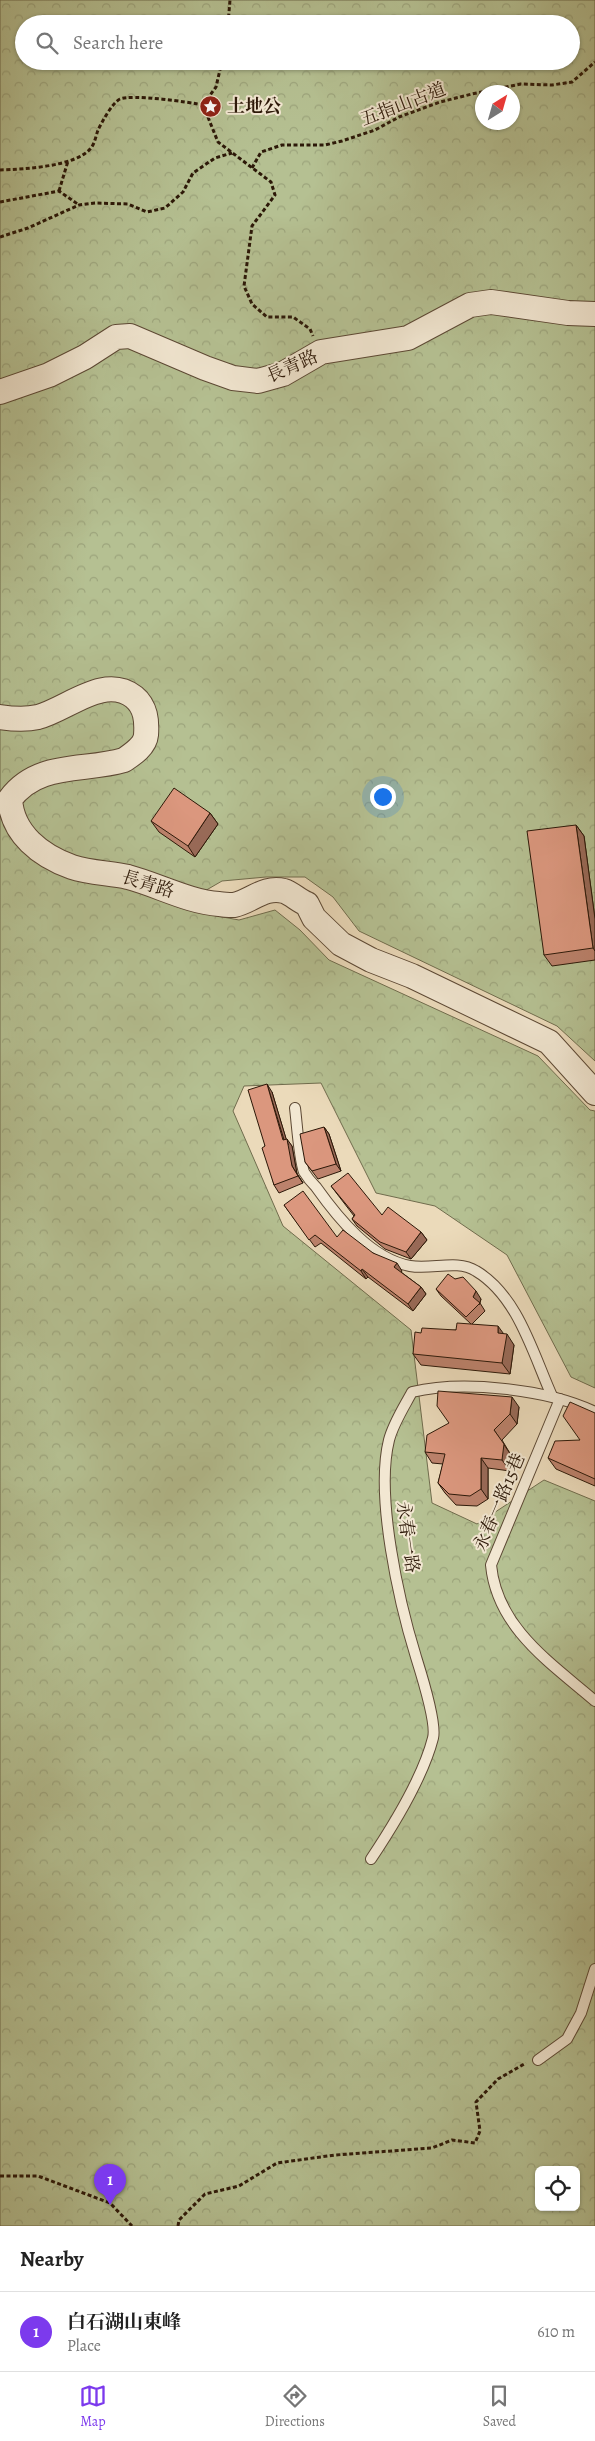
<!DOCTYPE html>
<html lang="en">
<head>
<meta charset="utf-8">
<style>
	:root { --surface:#fff; --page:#f6f6f6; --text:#222; --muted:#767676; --line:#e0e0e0; --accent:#7c3aed }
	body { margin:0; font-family:Alegreya,"Noto Serif TC",serif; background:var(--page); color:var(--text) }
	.controls { position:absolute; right:15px; bottom:15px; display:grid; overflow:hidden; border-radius:8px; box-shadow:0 1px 4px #0004 }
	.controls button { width:45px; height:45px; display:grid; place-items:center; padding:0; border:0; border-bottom:1px solid var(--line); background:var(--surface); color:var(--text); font:25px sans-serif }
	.compass { position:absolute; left:475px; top:85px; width:45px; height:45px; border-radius:50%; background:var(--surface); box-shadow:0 1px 4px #0004; rotate:37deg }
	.you { position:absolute; left:382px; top:796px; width:18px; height:18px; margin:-12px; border:4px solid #fff; border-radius:50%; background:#1a73e8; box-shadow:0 0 0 8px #1a73e833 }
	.badge { display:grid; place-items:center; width:32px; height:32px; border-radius:50%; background:var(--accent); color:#fff; font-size:16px; font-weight:700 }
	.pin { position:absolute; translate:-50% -41px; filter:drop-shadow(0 1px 2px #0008) }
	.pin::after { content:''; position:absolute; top:26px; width:18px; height:15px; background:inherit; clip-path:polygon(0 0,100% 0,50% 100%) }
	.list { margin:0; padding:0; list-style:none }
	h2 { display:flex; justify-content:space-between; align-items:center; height:65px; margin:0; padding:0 20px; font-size:21px }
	h2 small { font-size:16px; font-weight:400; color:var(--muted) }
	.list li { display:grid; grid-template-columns:32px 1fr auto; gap:15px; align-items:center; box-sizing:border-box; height:80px; padding:0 20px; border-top:1px solid var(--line) }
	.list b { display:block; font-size:19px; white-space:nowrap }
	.list p { margin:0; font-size:16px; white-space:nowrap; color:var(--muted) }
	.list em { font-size:16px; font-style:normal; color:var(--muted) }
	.icon { flex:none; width:28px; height:28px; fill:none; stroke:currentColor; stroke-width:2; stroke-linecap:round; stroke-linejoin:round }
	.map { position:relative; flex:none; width:595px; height:2226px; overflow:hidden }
	.search { position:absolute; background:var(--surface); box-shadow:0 1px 4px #0004; left:15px; right:15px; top:15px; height:55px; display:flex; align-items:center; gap:12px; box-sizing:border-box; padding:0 18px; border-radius:28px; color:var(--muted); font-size:19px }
	.sheet { height:145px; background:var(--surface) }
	nav { display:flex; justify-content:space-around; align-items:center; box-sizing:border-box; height:70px; border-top:1px solid var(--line); background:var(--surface); font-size:14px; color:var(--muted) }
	nav a { display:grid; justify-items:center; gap:2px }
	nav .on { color:var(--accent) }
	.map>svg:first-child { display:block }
	.forest { fill:url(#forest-crowns); stroke:#706c4d; fill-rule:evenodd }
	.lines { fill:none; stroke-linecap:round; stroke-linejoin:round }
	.service-casing { stroke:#5c4834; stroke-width:12 }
	.tertiary-casing { stroke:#5c4834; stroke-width:26 }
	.path { stroke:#2c1808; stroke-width:3; stroke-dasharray:4 2.5; stroke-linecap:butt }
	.service { stroke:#f2e7d2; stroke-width:10 }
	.tertiary { stroke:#f2e7d2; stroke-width:24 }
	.wall { fill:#bc826c; stroke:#2c1808 }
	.shaded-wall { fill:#996a58; stroke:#2c1808 }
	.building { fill:#db977e; stroke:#2c1808 }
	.labels { text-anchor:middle; stroke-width:4; stroke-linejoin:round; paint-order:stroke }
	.street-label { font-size:18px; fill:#2c1808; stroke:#f2e7d2 }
	.poi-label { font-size:18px; font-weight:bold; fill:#2c1808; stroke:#f2e7d2; text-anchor:start }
</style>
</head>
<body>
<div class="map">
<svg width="595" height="2226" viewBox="0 0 595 2226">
	<defs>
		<pattern id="forest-crowns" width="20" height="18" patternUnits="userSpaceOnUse" patternTransform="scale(1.25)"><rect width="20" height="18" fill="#b5c092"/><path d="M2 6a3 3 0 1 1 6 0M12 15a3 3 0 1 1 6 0" fill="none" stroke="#9ca47c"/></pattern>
	</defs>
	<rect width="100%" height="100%" fill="#ebdaba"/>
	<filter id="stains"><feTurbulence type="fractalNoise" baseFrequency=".004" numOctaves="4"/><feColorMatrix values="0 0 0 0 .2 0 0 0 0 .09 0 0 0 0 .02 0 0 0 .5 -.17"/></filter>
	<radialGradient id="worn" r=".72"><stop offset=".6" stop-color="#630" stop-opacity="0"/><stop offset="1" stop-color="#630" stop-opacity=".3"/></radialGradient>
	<path class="forest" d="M0,0h595v1061l-38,-35 -198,-95 -26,-34 -28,-20h-39l-44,4 -19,11 -2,21 38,7 36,-10 25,20 29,30 209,96 52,54 5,1v277l-24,-11 -64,-122 -72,-49 -59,-13 -55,-110 -77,3 -11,25 50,115 128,104 21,173 45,21 67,-44 51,21v725h-595zM24,24h547v37h-547zM482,92h30v30h-30zM539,2170h37v37h-37z"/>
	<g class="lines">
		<defs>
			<g id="service">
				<path d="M295,1108c2,16 4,50 9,64 3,5 8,11 12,15 22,31 55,72 94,79 22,4 47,-7 66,5 42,25 57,83 76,125"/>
				<path d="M560,1399l-69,166c6,63 60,98 104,136"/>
				<path d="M371,1859c22,-33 52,-82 62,-121 4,-15 -12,-65 -17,-81 -17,-55 -41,-161 -27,-217 4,-16 15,-33 23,-48 51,-12 135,-3 183,20"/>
				<path d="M538,2060l29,-21 14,-26 14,-44"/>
			</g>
			<g id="tertiary">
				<path d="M0,392l49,-17 36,-18 31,-20 14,-1 75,32 28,10 25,3 25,-7 38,-22 87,-14 62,-33 21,-3 77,11 27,1"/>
				<path d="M0,717c13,2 25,3 38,0 30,-8 66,-43 96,-20 12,10 13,24 12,38 -1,11 -13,19 -22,25 -40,12 -86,1 -114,39 2,35 31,57 62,68 18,6 39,6 56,10 30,8 61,25 91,27 5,1 11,1 15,1 18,-4 30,-19 50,-14 7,2 15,10 23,13l7,14 27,26 30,16 41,16 137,66 46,51"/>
			</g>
		</defs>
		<use href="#service" class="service-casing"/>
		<use href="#tertiary" class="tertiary-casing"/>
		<g class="path">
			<path d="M228,24l2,-24"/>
			<path d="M203,105l15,37 53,40 4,13 -23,31 -8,60 8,18 15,13h26l17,12 3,7"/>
			<path d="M203,105l13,-18 6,-26"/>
			<path d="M252,168l9,-16 21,-7h43l17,-4 33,-11 24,-13 41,-15 32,-8 49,-10 31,1 20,-3 23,-20"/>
			<path d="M0,170c23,-1 76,-3 91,-22 4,-5 5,-13 7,-18 4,-8 14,-27 22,-31 11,-5 69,3 83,6"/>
			<path d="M59,191l9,-30"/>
			<path d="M0,202l59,-11 20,14"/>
			<path d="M0,237l28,-9 51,-23 16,-2 33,1 19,8 18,-4 18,-16 10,-19 22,-15 17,-5"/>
			<path d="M0,2176h38l72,27 22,23"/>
			<path d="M178,2226l1,-6 26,-26 34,-8 38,-23 58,-8 97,-7 20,-8 23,3 5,-12 -4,-29 22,-23 28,-16"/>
		</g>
		<use href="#service" class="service"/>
		<use href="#tertiary" class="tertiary"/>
	</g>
	<g class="wall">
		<path d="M210,813l8,11 -23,33 -36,-25 -8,-11z"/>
		<path d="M576,825l8,11 11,83v41l-43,6 -8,-11z"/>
		<path d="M272,1092l14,47 6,7 5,28 6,9 -24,10 -5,-8 -9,-39z"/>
		<path d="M324,1127l5,7 12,37 -23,8 -13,-17z"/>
		<path d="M331,1186l51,29 39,17 6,8 -16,19 -26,-10 -28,-23 -5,-7 2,-3z"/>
		<path d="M284,1205l53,32 36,16 29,18 -1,1 20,15 5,7 -13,17 -45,-34 -2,2 -45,-36 -6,4z"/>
		<path d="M455,1279l26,20 -1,4 5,8 -13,13 32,10 10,11 -4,29 -89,-9 -8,-11 8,-21 35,-3 15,-6 -30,-28 -5,-7z"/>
		<path d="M519,1407l-2,17 -15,16 9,15 -1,16 -22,-3v31l-11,7 -21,-1 -11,-12 -7,-10 5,-19 -11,-1 -7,-11z"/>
		<path d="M595,1413v73l-39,-17 -8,-11 32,-18z"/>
	</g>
	<g class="shaded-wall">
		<path d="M210,813l8,11 -23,33 -7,-11z"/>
		<path d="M576,825l8,11 11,83v32l-2,-3z"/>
		<path d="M267,1084l5,8 16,53 -1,-6 5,7 5,28 6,9 -11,-17z"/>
		<path d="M324,1127l5,7 12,37 -5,-7z"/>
		<path d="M421,1232l6,8 -16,19 -5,-7z"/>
		<path d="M397,1263l5,8 -2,3 -6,-7z"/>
		<path d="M362,1269l6,8 -2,2 -5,-8z"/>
		<path d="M421,1287l5,7 -13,17 -5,-7z"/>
		<path d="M476,1291l5,8 -2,6 -6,-8z"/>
		<path d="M498,1326l8,11 1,-3 7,11 -4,29 -8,-11 -4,-30z"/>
		<path d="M512,1397l7,10 -2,17 -7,-10z"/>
		<path d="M494,1430l17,25 -1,16 -8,-11z"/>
		<path d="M481,1458l7,10v31l-7,-10z"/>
	</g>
	<g class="building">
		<path d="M174,788l36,25 -22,33 -37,-25z"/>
		<path d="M576,825l17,123 -49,7 -17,-124z"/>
		<path d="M267,1084l16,56 4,-1 5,27 6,10 -24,9 -12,-37 3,-2 -17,-56z"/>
		<path d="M324,1127l12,37 -24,7 -7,-9 -5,-28z"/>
		<path d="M348,1173l34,42 6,-8 33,25 -15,20 -26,-10 -28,-23 3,-4 -24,-29z"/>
		<path d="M303,1191l34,46 6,-7 30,23 24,10 -3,4 27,20 -13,17 -46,-35 -1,2 -46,-36 -6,5 -25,-35z"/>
		<path d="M448,1274l7,5 8,-2 13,14 -3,6 7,6 -14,14 -30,-28z"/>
		<path d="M457,1323l41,3v7l9,1 -5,29 -89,-9 2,-22 6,1 1,-5 34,2z"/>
		<path d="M438,1391l74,6 -2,17 -16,16 10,14 -2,16 -21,-2v31l-11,7 -21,-2 -11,-11 7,-29 -20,-2 2,-17 22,-12 -12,-17z"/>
		<path d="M570,1402l25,11v66l-47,-21 7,-17 25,-1 -17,-24z"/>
	</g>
	<defs>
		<symbol id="sight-disc" viewBox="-11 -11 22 22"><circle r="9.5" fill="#8f2418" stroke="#f2e7d2"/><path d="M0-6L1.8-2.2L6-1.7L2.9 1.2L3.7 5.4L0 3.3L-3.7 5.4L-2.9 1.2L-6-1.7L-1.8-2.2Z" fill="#fff"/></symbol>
	</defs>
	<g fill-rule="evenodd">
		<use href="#sight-disc" x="198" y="94" width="25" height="25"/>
	</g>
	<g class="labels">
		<g class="street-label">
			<text transform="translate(403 104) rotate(-21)" y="6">五指山古道</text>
			<text transform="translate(292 366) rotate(-24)" y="6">長青路</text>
			<text transform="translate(148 884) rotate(17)" y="6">長青路</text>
			<text transform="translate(499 1502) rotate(-67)" y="6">永春一路15巷</text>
			<text transform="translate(408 1537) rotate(82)" y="6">永春一路</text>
		</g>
		<g class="poi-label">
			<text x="227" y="112">土地公</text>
		</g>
	</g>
	<rect width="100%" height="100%" filter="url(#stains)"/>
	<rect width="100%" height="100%" fill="url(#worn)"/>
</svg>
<div class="controls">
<button><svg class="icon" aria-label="locate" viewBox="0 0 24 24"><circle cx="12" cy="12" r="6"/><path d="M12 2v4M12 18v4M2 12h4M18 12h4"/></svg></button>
</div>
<svg class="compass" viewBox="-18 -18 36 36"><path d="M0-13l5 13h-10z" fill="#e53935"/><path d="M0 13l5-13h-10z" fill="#767676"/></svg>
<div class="you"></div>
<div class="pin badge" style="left:110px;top:2205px">1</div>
<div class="search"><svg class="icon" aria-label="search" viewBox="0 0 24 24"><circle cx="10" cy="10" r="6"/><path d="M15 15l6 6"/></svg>Search here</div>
</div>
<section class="sheet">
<h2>Nearby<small></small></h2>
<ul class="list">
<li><span class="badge">1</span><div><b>白石湖山東峰</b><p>Place</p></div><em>610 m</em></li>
</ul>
</section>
<nav>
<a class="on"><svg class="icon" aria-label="map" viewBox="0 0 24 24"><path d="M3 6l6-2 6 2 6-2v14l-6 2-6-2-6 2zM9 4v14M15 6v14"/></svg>Map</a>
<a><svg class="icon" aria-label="directions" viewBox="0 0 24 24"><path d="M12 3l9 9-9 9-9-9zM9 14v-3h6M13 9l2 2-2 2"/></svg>Directions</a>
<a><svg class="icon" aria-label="saved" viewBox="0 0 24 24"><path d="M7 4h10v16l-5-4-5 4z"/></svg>Saved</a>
</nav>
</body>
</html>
